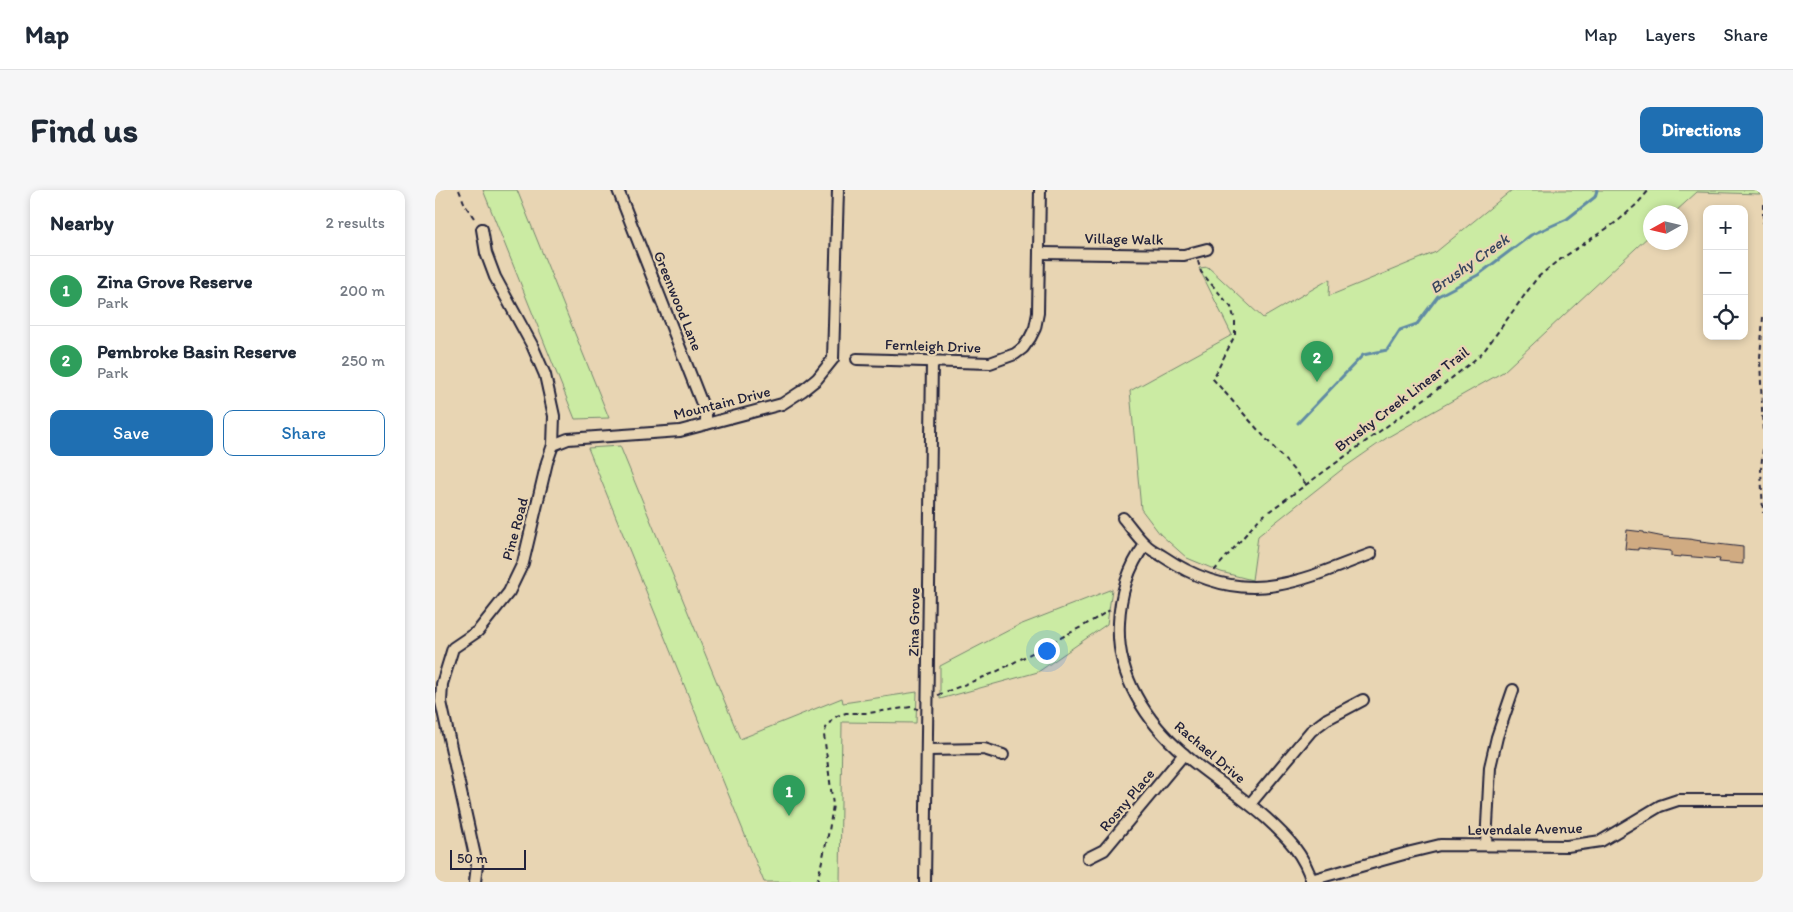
<!DOCTYPE html>
<html lang="en">
<head>
<meta charset="utf-8">
<style>
	:root { --surface:#fff; --page:#f6f6f7; --text:#1f2937; --muted:#747a83; --line:#e0e1e3; --accent:#1f6fb2 }
	body { margin:0; font-family:Itim,sans-serif; background:var(--page); color:var(--text) }
	.controls { position:absolute; right:15px; top:15px; display:grid; overflow:hidden; border-radius:10px; box-shadow:0 2px 8px #0003 }
	.controls button { width:45px; height:45px; display:grid; place-items:center; padding:0; border:0; border-bottom:1px solid var(--line); background:var(--surface); color:var(--text); font:25px sans-serif }
	.compass { position:absolute; left:1208px; top:15px; width:45px; height:45px; border-radius:50%; background:var(--surface); box-shadow:0 2px 8px #0003; rotate:262deg }
	.scale { position:absolute; left:15px; bottom:12px; width:76px; box-sizing:border-box; padding-left:5px; border:2px solid #22223b; border-top:0; font-size:14px; line-height:18px; white-space:nowrap; color:#22223b; -webkit-text-stroke:4px #e8d5b3; paint-order:stroke }
	.you { position:absolute; left:611px; top:460px; width:18px; height:18px; margin:-12px; border:4px solid #fff; border-radius:50%; background:#1a73e8; box-shadow:0 0 0 8px #1a73e833 }
	.badge { display:grid; place-items:center; width:32px; height:32px; border-radius:50%; background:var(--accent); color:#fff; font-size:16px; font-weight:700 }
	.pin { position:absolute; translate:-50% -41px; filter:drop-shadow(0 1px 2px #0008) }
	.pin::after { content:''; position:absolute; top:26px; width:18px; height:15px; background:inherit; clip-path:polygon(0 0,100% 0,50% 100%) }
	.list { margin:0; padding:0; list-style:none }
	h2 { display:flex; justify-content:space-between; align-items:center; height:65px; margin:0; padding:0 20px; font-size:21px }
	h2 small { font-size:16px; font-weight:400; color:var(--muted) }
	.list li { display:grid; grid-template-columns:32px 1fr auto; gap:15px; align-items:center; box-sizing:border-box; height:70px; padding:0 20px; border-top:1px solid var(--line) }
	.list b { display:block; font-size:19px; white-space:nowrap }
	.list p { margin:0; font-size:16px; white-space:nowrap; color:var(--muted) }
	.list em { font-size:16px; font-style:normal; color:var(--muted) }
	.actions { display:flex; gap:10px; padding:15px 20px }
	.actions a { flex:1; padding:11px 0; border:1px solid var(--accent); border-radius:10px; text-align:center; font-size:18px; color:var(--accent) }
	.actions .main { background:var(--accent); color:#fff }
	.icon { flex:none; width:28px; height:28px; fill:none; stroke:currentColor; stroke-width:2; stroke-linecap:round; stroke-linejoin:round }
	.map { position:relative; flex:none; width:1328px; height:692px; overflow:hidden; border-radius:10px }
	header { display:flex; align-items:center; gap:30px; box-sizing:border-box; height:70px; padding:0 25px; background:var(--surface); border-bottom:1px solid var(--line) }
	header strong { font-size:24px }
	nav { display:flex; gap:28px; margin-inline-start:auto; font-size:18px }
	.intro { display:flex; align-items:center; justify-content:space-between; box-sizing:border-box; height:120px; padding:0 30px }
	h1 { margin:0; font-size:35px }
	.button { padding:12px 22px; border-radius:10px; background:var(--accent); color:#fff; font-size:18px; font-weight:700 }
	main { display:flex; gap:30px; padding:0 30px }
	aside { flex:1; background:var(--surface); border-radius:10px; box-shadow:0 2px 8px #0003 }
	.map>svg:first-child { display:block }
	.green { fill:#cbeba3; stroke:#76866f }
	.lines { fill:none; stroke-linecap:round; stroke-linejoin:round }
	.stream { stroke:#608ba4; stroke-width:3 }
	.building { fill:#d0ab82; stroke:#22223b }
	.minor-casing { stroke:#22223b; stroke-width:14 }
	.path { stroke:#22223b; stroke-width:2; stroke-dasharray:5 4; stroke-linecap:butt }
	.minor { stroke:#e8d5b3; stroke-width:10 }
	.labels { text-anchor:middle; stroke-width:4.5; stroke-linejoin:round; paint-order:stroke }
	.street-label { font-size:15px; fill:#22223b; stroke:#e8d5b3 }
	.water-label { font-size:16px; font-style:italic; fill:#37455e; stroke:#e8d5b3 }
</style>
</head>
<body>
<header>
<strong>Map</strong>
<nav><a>Map</a><a>Layers</a><a>Share</a></nav>
</header>
<div class="intro"><h1>Find us</h1><a class="button">Directions</a></div>
<main>
<aside>
<h2>Nearby<small>2 results</small></h2>
<ul class="list">
<li><span class="badge" style="background:#2e9e5b">1</span><div><b>Zina Grove Reserve</b><p>Park</p></div><em>200 m</em></li>
<li><span class="badge" style="background:#2e9e5b">2</span><div><b>Pembroke Basin Reserve</b><p>Park</p></div><em>250 m</em></li>
</ul>
<div class="actions"><a class="main">Save</a><a>Share</a></div>
</aside>
<div class="map">
<svg width="1328" height="692" viewBox="0 0 1328 692">
	<rect width="100%" height="100%" fill="#e8d5b3"/>
	<filter id="ink" filterUnits="userSpaceOnUse"><feTurbulence type="fractalNoise" baseFrequency=".02" numOctaves="2"/><feDisplacementMap in="SourceGraphic" scale="10" xChannelSelector="R" yChannelSelector="G"/><feConvolveMatrix kernelMatrix="1 2 1 2 8 2 1 2 1" color-interpolation-filters="sRGB"/></filter>
	<g filter="url(#ink)">
		<g class="green">
			<path d="M48,0h34l92,228 -34,1z"/>
			<path d="M1077,0h248v4l-63,-2 -22,20h-24l-1,23 -147,137 -115,65 -43,30 -87,69 -6,44 -31,-8 -34,-14 -27,-24 -19,-25 -11,-118 102,-56 -33,-67 9,-1 55,51 67,-39 -1,17 107,-44z"/>
			<path d="M185,256l120,293 102,-41 1,5 74,-11 -1,31 -74,-1 -2,160h-76l-176,-434z"/>
			<path d="M677,399l-5,35 -69,48 -98,27v-33l77,-40z"/>
		</g>
		<g class="lines">
			<path class="stream" d="M863,233l65,-68 24,-5 13,-20 17,-6 21,-28 40,-21 53,-40 36,-16 28,-22 2,-7"/>
		</g>
		<path class="building" d="M1192,340l17,2v1l20,4 25,2 12,2 -1,1 43,5v17l-24,-2 1,-3 -39,-3v1l-10,-1v-5l-33,-3v2l-13,-1z"/>
		<g class="lines">
			<defs>
				<g id="minor">
					<path d="M183,0l88,224v10"/>
					<path d="M605,63l144,2 23,-6"/>
					<path d="M422,169l133,4 25,-9 8,-6 7,-10 5,-10 3,-15 2,-123"/>
					<path d="M118,255l15,-6 112,-8 102,-27 20,-13 15,-12 16,-20 5,-169"/>
					<path d="M688,328c7,8 14,19 22,26 5,6 13,9 19,13 34,23 71,35 112,28 33,-5 64,-20 95,-31"/>
					<path d="M710,355c-17,22 -25,51 -26,78 -3,52 27,99 66,132 26,22 55,40 81,63 21,19 38,36 46,64"/>
					<path d="M493,560l56,-1 19,6"/>
					<path d="M815,614l61,-73 16,-12 36,-19"/>
					<path d="M1051,654l4,-77 7,-30 16,-47"/>
					<path d="M653,668l16,-8 80,-96"/>
					<path d="M876,690l100,-28 29,-7 127,1 34,-5 59,-35 18,-6h85"/>
					<path d="M40,692l2,-17 -36,-163 1,-18 11,-36 25,-17 31,-39 14,-29 24,-101 6,-17 1,-29 -9,-41 -13,-30 -37,-68 -9,-24 -4,-24"/>
					<path d="M490,692l7,-520"/>
				</g>
			</defs>
			<use href="#minor" class="minor-casing"/>
			<g class="path">
				<path d="M24,0l6,15 11,16"/>
				<path d="M1328,14v25"/>
				<path d="M763,71l3,11 30,35 4,14v14l-22,44 93,105"/>
				<path d="M1328,127l-3,41 3,75"/>
				<path d="M1328,259l-2,20 2,44"/>
				<path d="M779,381l46,-53 174,-126 38,-30 12,-11 53,-73 18,-15 63,-42 19,-17 12,-14"/>
				<path d="M503,505l56,-22 91,-48 25,-15"/>
				<path d="M382,692l12,-51 4,-26 -9,-70 2,-7 5,-7 6,-5 9,-3h23l42,-6 7,2"/>
			</g>
			<use href="#minor" class="minor"/>
		</g>
	</g>
	<g class="labels">
		<g class="street-label">
			<text transform="translate(689 49) rotate(1)" y="5">Village Walk</text>
			<text transform="translate(243 111) rotate(68)" y="5">Greenwood Lane</text>
			<text transform="translate(498 156) rotate(2)" y="5">Fernleigh Drive</text>
			<text transform="translate(967 209) rotate(-37)" y="5">Brushy Creek Linear Trail</text>
			<text transform="translate(287 213) rotate(-14)" y="5">Mountain Drive</text>
			<text transform="translate(80 339) rotate(-75)" y="5">Pine Road</text>
			<text transform="translate(479 432) rotate(-89)" y="5">Zina Grove</text>
			<text transform="translate(775 562) rotate(40)" y="5">Rachael Drive</text>
			<text transform="translate(692 610) rotate(-50)" y="5">Rosny Place</text>
			<text transform="translate(1090 639) rotate(-1)" y="5">Levendale Avenue</text>
		</g>
		<g class="water-label">
			<text transform="translate(1034 73) rotate(-35)" y="6">Brushy Creek</text>
		</g>
	</g>
</svg>
<div class="controls">
<button>+</button>
<button>−</button>
<button><svg class="icon" aria-label="locate" viewBox="0 0 24 24"><circle cx="12" cy="12" r="6"/><path d="M12 2v4M12 18v4M2 12h4M18 12h4"/></svg></button>
</div>
<svg class="compass" viewBox="-18 -18 36 36"><path d="M0-13l5 13h-10z" fill="#e53935"/><path d="M0 13l5-13h-10z" fill="#747a83"/></svg>
<div class="scale">50 m</div>
<div class="you"></div>
<div class="pin badge" style="left:354px;top:626px;background:#2e9e5b">1</div>
<div class="pin badge" style="left:882px;top:192px;background:#2e9e5b">2</div>
</div>
</main>
</body>
</html>
